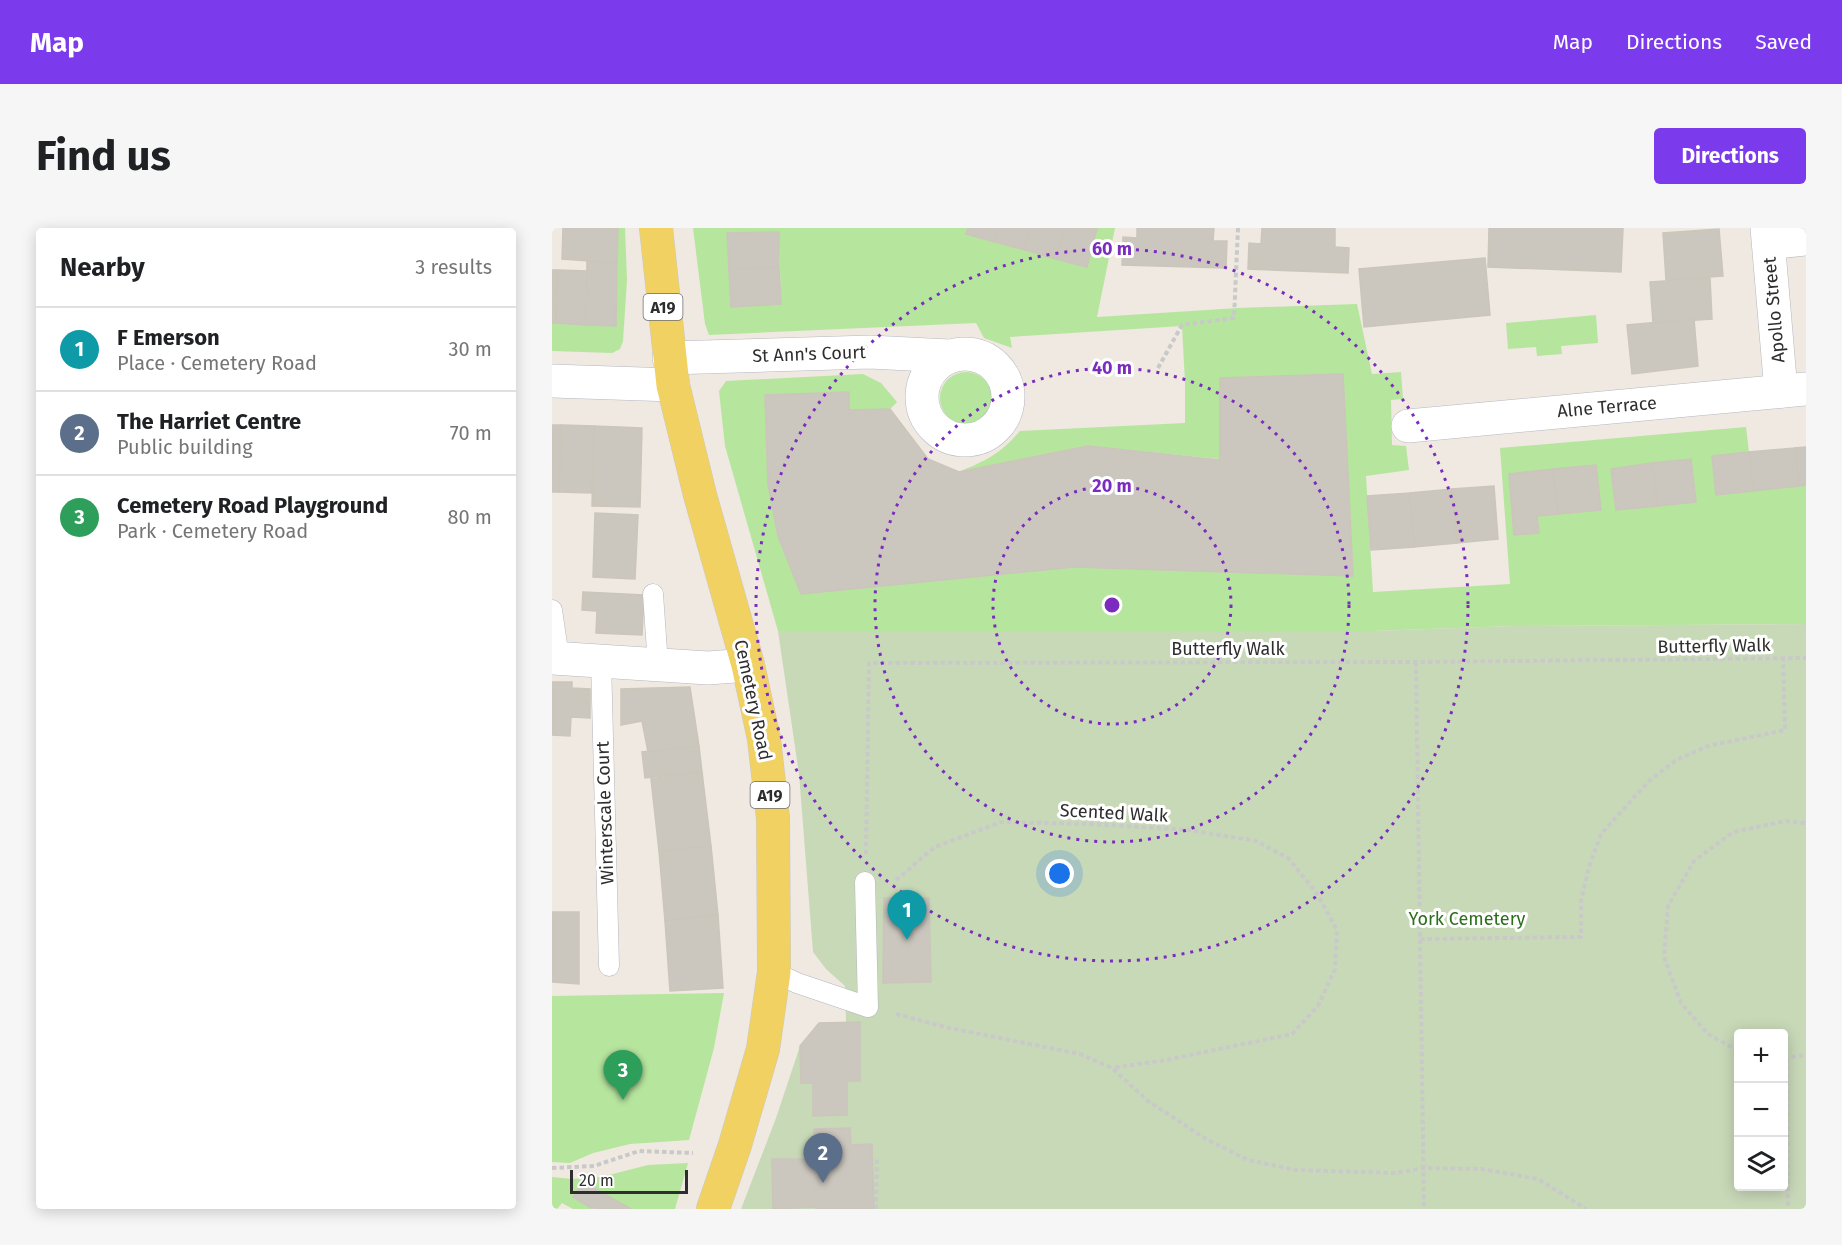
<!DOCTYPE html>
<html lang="en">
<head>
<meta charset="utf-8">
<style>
	:root { --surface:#fff; --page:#f6f6f6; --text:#202124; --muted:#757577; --line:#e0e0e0; --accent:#7c3aed }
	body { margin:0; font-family:"Fira Sans",sans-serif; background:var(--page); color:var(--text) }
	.controls { position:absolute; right:18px; bottom:18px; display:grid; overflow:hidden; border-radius:6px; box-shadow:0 3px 15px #0003 }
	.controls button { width:54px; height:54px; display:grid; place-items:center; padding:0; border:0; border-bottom:2px solid var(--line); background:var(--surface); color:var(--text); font:30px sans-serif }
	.scale { position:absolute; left:18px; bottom:15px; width:118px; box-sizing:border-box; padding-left:6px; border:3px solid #2e2e2e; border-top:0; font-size:16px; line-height:21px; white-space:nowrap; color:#2e2e2e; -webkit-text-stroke:4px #fff; paint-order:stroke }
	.you { position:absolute; left:508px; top:646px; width:21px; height:21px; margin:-15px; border:4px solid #fff; border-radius:50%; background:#1a73e8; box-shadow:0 0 0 9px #1a73e833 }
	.badge { display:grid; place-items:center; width:39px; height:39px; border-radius:50%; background:var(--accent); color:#fff; font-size:20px; font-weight:700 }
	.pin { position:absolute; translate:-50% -50px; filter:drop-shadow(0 2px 3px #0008) }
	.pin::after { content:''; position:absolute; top:32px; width:21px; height:18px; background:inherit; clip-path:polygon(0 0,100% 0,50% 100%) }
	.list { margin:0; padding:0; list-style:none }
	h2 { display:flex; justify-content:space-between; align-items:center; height:78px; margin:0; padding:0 24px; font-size:26px }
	h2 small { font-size:20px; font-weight:400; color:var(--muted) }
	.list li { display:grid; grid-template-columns:39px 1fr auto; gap:18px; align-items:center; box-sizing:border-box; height:84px; padding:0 24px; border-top:2px solid var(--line) }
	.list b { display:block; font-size:22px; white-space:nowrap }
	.list p { margin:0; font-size:20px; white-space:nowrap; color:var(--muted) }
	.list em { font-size:20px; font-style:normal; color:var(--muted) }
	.icon { flex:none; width:33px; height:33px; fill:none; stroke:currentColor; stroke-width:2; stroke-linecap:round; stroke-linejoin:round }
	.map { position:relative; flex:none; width:1254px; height:981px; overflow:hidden; border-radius:6px }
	header { display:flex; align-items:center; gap:36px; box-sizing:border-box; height:84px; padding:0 30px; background:var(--accent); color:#fff }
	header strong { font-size:28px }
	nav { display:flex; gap:33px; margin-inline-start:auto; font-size:21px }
	.intro { display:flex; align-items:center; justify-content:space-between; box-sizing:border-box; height:144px; padding:0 36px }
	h1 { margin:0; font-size:42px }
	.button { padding:15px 27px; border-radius:6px; background:var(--accent); color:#fff; font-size:21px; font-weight:700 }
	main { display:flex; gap:36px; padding:0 36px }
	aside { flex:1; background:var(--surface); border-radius:6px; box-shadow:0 3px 15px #0003 }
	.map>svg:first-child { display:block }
	.green { fill:#b6e59e; fill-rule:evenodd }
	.cemetery { fill:#c8d9b8; fill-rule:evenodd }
	.building { fill:#cbc7bf; stroke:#cbc5ba; stroke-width:1.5 }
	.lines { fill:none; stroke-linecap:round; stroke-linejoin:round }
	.service-casing { stroke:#b4b7c1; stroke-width:21 }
	.minor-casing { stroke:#b4b7c1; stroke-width:34 }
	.primary-casing { stroke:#c9c9c9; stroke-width:34 }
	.path { stroke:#c9c9c9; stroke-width:4; stroke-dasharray:4.5 3; stroke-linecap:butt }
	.service { stroke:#fff; stroke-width:20 }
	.minor { stroke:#fff; stroke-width:33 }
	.primary { stroke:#f2d163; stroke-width:33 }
	.ring { fill:none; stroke:#7b2cbf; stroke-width:3; stroke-dasharray:3 6 }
	.labels { text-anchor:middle; stroke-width:6; stroke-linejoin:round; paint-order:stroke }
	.shield { fill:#fff; stroke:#6d6d6d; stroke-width:1.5 }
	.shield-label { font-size:16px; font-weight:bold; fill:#2e2e2e }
	.street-label { font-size:18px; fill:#2e2e2e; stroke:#fff }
	.park-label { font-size:18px; fill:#2c6e1b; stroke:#fff }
	.centre { fill:#7b2cbf; stroke:#fff; stroke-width:3 }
	.ring-label { font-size:18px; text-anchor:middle; font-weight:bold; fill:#7b2cbf; stroke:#fff; stroke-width:6; stroke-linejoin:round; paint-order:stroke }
</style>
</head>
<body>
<header>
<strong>Map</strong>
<nav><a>Map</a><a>Directions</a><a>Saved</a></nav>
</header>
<div class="intro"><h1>Find us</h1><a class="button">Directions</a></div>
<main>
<aside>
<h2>Nearby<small>3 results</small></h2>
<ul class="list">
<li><span class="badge" style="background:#0f9aa8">1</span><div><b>F Emerson</b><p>Place · Cemetery Road</p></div><em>30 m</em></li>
<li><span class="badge" style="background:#5c6f8a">2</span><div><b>The Harriet Centre</b><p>Public building</p></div><em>70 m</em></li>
<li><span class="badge" style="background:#2e9e5b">3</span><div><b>Cemetery Road Playground</b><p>Park · Cemetery Road</p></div><em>80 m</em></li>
</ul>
</aside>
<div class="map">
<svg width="1254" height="981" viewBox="0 0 1254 981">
	<rect width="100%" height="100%" fill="#efe9e1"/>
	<g class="green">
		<path d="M66,0h7l2,52 -4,61 -3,8 -8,4 -60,-2v-28l64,3z"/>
		<path d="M141,0h275l-2,6 90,25 41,-31h18l-18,89 141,-9 119,-4 15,70 29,-2 2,27 -12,1 1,45 14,1 3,24 -43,6 7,116 137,-8 -10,-136 246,-21 3,25 -36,4 3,38 90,-9v139l-293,2 -140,5h-595l-53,-185 -6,-55 7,-10 137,-7 18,9 16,19 -7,7 -41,1 -1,-18 -83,4 3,89 10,51 296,31 279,9 -10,-202 -123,4v81l-132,-13 -129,26c28,-12 41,-18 61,-41l165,-8v-41l-3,-56 -172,11 2,11 -28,-10 -8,-15 -267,12 -4,-11zM227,4l2,71 -53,-70zM1139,231l5,43 -80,8 -5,-41zM957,246l91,36 -63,6 2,17z"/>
		<path d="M1044,87l2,28 -37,3 1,8 -25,2 -1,-9 -28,2 -2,-26z"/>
		<circle cx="414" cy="170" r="26"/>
		<path d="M172,765l-10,55 -25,92 -59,4 -37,9 -23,10 -18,-1v-166z"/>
		<path d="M136,935l-13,46h-44l-48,-26 -10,14 20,12h-20l-11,-6 -5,6h-5v-32l20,2 29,-2 47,-12z"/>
	</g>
	<path class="cemetery" d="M1254,396v585h-1065l35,-91 24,-72 19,-23 27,-1 -1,-36 -19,-17 -13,-17 -14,-178 -21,-143h595l140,-5zM1186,806h46v152h-46z"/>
	<g class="building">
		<path d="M11,0h55l-1,35 -55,-4z"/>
		<path d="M416,0h31l-4,14 -29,-8z"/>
		<path d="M447,0h32l-6,22 -30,-8z"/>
		<path d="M479,0h33l-8,31 -31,-9z"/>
		<path d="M512,0h33l-10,39 -31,-8z"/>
		<path d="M585,0h77l-1,13h14l-1,27 -104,-3 1,-28 14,1z"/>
		<path d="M710,0h73v19l14,1 -1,25 -100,-4 1,-26 12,1z"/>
		<path d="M937,0h134l-2,44 -133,-5z"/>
		<path d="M1167,1l4,47 -57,4 -3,-47z"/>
		<path d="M227,4v35l-50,3 -2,-37z"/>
		<path d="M933,30l5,57 -126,12 -5,-58z"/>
		<path d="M35,33l30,2 -1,63 -30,-1z"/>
		<path d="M227,39l2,37 -50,3 -2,-37z"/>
		<path d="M0,42h5l-1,53h-4z"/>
		<path d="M5,42l30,1 -1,54 -30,-2z"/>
		<path d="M1158,50l2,41 -59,4 -3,-41z"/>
		<path d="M1142,91l4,47 -66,8 -5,-49z"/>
		<path d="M791,146l10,202 -279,-9 -273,27 -23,-58 -10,-51 -3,-90 84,-3v18l41,-1 38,50 31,13 129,-26 132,14v-82z"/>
		<path d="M0,197h9l-2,67h-7z"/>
		<path d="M9,197l33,1 -2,67 -33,-1z"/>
		<path d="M42,198l48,2 -2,79 -48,-1z"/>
		<path d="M1254,219v38l-7,1 -4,-38z"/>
		<path d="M1243,220l4,38 -46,5 -4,-39z"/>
		<path d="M1197,224l4,39 -37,4 -4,-39z"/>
		<path d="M1139,231l5,43 -38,4 -6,-43z"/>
		<path d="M1100,235l6,43 -42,4 -5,-41z"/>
		<path d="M1044,237l5,45 -43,4 -5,-45z"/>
		<path d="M1001,241l5,45 -21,2 2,17 -25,2 -5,-61z"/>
		<path d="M942,258l4,53 -41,4 -5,-54z"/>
		<path d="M900,261l5,54 -43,4 -4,-54z"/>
		<path d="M858,265l4,54 -43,3 -4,-54z"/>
		<path d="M43,285l43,2 -3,64 -42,-2z"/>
		<path d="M31,364l61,3 -2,40 -46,-2 1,-22 -15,-1z"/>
		<path d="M0,454h20v6l18,1v29l-19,-1 -1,19 -18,-1z"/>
		<path d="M138,459l9,59 -51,6 -6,-31 -21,4v-36z"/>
		<path d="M147,518l3,26 -57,6 -3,-26z"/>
		<path d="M150,544l9,74 -52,5 -8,-72z"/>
		<path d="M159,618l7,69 -53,6 -6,-70z"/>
		<path d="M332,670h45l2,84 -48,1z"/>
		<path d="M0,684h27v72l-27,-2z"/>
		<path d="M166,687l5,73 -53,3 -5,-70z"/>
		<path d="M308,794v59h-13v34l-34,1v-33h-12l-1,-37 19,-23z"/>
		<path d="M298,900l1,17 21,-1 2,65h-58v-2l-43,2 -1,-50h42v-30z"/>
		<path d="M31,954l48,27 -40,-1 -18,-11z"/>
	</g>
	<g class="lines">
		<defs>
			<g id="service">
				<path d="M101,366l5,71"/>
				<path d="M0,382l7,48"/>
				<path d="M49,433l8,305"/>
				<path d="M222,744l23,11 71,24 -3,-125"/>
			</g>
			<g id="minor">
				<path d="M1215,0l14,163"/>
				<path d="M1217,15l37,-4"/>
				<circle cx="413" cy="169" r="43"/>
				<path d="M117,130l201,-6 79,4"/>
				<path d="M0,153l121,4"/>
				<path d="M856,198l398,-37"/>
				<path d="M0,430l156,10 40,-3"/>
			</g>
			<path id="primary" d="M104,0l17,157 27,110 48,170 16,74 9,79 1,154 -11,77 -28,96 -22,64"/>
		</defs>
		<use href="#service" class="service-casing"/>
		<use href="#minor" class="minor-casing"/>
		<use href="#primary" class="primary-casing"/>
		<g class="path">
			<path d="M606,140l24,-43 52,-7 4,-90"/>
			<path d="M864,434l8,547"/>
			<path d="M314,626l3,-191 547,-1 390,-4"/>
			<path d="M344,652l39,-33 66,-25 89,2 99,6 67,11 32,17 28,34 21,38 -2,39 -17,37 -26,28 -126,26 -54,8"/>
			<path d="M868,711l161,-2v-36l8,-34 12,-33 48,-53 27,-21 32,-14 77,-16 -2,-72"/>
			<path d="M344,786l49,13 135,27 32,14 36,33 58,38 42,21 47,10 100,3 29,-5 58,1 56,10 48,30"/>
			<path d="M1186,823l-30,-17 -27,-31 -17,-46 4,-51 26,-45 39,-29 53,-11 20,2"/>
			<path d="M1232,830l22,-3"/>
			<path d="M1235,831l1,150"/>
			<path d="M0,940l42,-2 45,-15 54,2"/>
			<path d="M324,981l1,-52"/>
		</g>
		<use href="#service" class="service"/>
		<use href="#minor" class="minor"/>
		<use href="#primary" class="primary"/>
	</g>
	<g class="ring">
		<circle cx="560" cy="377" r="119"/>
		<circle cx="560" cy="377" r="237"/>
		<circle cx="560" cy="377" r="356"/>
	</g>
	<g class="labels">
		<g class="shield">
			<rect x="91.5" y="66" width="39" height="26" rx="4.5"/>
			<rect x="198.5" y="554" width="39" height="26" rx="4.5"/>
		</g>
		<g class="shield-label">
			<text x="111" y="85">A19</text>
			<text x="218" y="573">A19</text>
		</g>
		<g class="street-label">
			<text transform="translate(1222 82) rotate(-95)" y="6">Apollo Street</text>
			<text transform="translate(257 126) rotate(-2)" y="6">St Ann's Court</text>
			<text transform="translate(1055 179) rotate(-5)" y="6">Alne Terrace</text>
			<text transform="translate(1162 418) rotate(-1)" y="6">Butterfly Walk</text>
			<text x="676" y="427">Butterfly Walk</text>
			<text transform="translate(201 472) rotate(78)" y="6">Cemetery Road</text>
			<text transform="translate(53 585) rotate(-92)" y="6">Winterscale Court</text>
			<text transform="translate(562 585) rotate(3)" y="6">Scented Walk</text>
		</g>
		<g class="park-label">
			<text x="915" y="697">York Cemetery</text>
		</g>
	</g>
	<circle cx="560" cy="377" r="9" class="centre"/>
	<g class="ring-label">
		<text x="560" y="27">60 m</text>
		<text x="560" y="146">40 m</text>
		<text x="560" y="264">20 m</text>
	</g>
</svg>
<div class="controls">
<button>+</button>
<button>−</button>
<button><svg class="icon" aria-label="layers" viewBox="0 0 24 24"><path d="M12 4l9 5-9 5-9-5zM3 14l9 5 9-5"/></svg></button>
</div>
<div class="scale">20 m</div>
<div class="you"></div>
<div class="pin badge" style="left:355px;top:712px;background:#0f9aa8">1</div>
<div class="pin badge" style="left:271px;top:955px;background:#5c6f8a">2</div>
<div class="pin badge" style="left:71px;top:872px;background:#2e9e5b">3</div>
</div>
</main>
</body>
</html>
